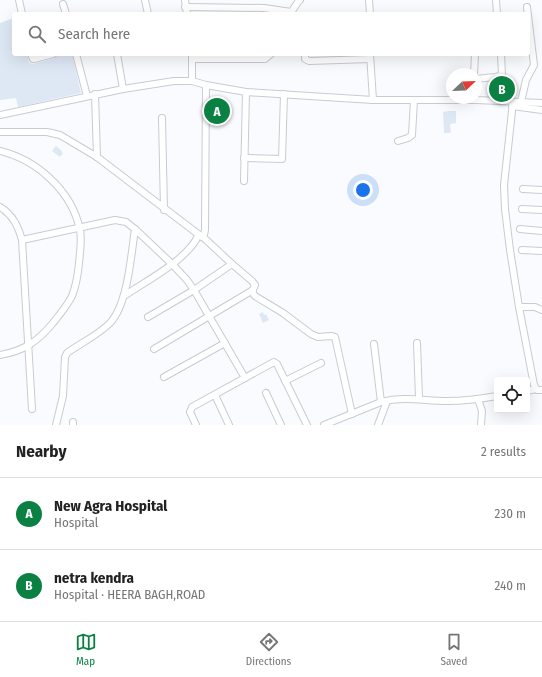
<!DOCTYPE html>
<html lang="en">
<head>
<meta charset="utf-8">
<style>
	:root { --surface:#fff; --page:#f2f2f2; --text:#222; --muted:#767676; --line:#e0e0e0; --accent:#0b8043 }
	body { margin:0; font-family:"Fira Sans Condensed",sans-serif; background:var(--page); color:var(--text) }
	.controls { position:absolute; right:12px; bottom:12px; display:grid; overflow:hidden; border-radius:4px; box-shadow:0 4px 16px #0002 }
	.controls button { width:36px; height:36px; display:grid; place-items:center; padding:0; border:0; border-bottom:1px solid var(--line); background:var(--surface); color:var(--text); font:20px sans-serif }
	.compass { position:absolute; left:446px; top:68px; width:36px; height:36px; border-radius:50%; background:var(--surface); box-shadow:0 4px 16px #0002; rotate:67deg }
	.you { position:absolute; left:363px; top:190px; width:14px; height:14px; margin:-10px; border:3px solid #fff; border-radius:50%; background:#1a73e8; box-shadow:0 0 0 6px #1a73e833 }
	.badge { display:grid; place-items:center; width:26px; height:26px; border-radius:50%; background:var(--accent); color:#fff; font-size:13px; font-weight:700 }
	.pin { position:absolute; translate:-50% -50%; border:2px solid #fff; box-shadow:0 1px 4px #0006 }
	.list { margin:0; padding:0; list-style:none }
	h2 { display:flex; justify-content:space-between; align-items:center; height:52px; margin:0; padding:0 16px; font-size:17px }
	h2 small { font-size:13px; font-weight:400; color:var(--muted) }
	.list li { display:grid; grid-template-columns:26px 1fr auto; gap:12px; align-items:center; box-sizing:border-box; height:72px; padding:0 16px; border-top:1px solid var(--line) }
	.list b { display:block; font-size:15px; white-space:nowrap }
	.list p { margin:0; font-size:13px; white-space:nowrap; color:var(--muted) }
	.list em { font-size:13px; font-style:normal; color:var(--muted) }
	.icon { flex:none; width:22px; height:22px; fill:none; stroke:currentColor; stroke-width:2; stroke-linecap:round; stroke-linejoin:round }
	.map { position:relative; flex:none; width:542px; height:425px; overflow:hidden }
	.search { position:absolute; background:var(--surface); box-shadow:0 4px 16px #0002; left:12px; right:12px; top:12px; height:44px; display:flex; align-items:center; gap:10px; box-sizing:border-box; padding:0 14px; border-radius:4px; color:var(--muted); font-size:15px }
	.sheet { height:196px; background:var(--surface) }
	nav { display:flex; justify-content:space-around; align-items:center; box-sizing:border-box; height:56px; border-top:1px solid var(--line); background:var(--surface); font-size:11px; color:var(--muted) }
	nav a { display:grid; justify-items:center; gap:2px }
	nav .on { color:var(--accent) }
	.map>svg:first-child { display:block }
	.building { fill:#dee8f5 }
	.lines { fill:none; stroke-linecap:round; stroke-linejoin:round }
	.minor-casing { stroke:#c7ccd4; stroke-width:8 }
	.minor { stroke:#fff; stroke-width:6 }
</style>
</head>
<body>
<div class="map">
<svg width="542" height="425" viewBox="0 0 542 425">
	<rect width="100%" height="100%" fill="#f9fbfe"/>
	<g class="building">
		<path d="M14,18v36h13l2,9 4,1 21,-6 3,-4h15l9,39 -63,14 -2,-9 -16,2v-77z"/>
		<rect x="210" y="108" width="13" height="7"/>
		<path d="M448,111h8v12l-6,1 1,9h-7l-1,-21z"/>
		<path d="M56,146l6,5 -1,1 2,1 -3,4 -8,-6z"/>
		<path d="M263,312l1,3 2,-1 3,6 -6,3 -4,-9z"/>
	</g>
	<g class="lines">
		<defs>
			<g id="minor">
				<path d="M19,0l3,14"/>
				<path d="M145,0l3,14"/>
				<path d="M185,0l2,14"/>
				<path d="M369,0l1,14"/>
				<path d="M496,0l1,14"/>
				<path d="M63,4l3,10"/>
				<path d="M185,7l79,1 27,4"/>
				<path d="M290,14l8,-12 2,-2"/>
				<path d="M31,54l2,5h1l19,-5"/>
				<path d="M76,54l11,42"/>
				<path d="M117,54l6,35"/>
				<path d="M192,54v27"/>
				<path d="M305,54v5l4,2 61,-2"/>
				<path d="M370,54l3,46"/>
				<path d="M193,59h72l6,-5"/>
				<path d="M474,74l1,-20"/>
				<path d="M476,79l19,-2 7,-2 -1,-21"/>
				<path d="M95,94l2,63"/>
				<path d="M513,102l-9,83 1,24 5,41 9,57 15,78 3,5h5"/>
				<path d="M521,102l5,-22 8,-15 -7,-58"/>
				<path d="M512,106l30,4"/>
				<path d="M0,115l123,-26 51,-8h18l14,4 40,7 127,8h103l66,3"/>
				<path d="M162,118l2,92"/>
				<path d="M0,132h47l13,3 37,22 105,80 2,-2 1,-5 1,-145"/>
				<path d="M398,141l10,-3 4,-3 2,-35"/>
				<path d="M0,151c37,9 72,40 80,79 2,11 0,22 -1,33 -1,11 -3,23 -7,33 -5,10 -12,18 -19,27 -15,18 -29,28 -53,32"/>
				<path d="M244,158l38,1 2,-65"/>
				<path d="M244,181l2,-89"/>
				<path d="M523,189l19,1"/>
				<path d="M0,207c13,8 18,19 22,33l10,169"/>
				<path d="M522,209l20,1"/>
				<path d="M520,229l22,2"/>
				<path d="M203,237l29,27 20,17 3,4 -3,7 3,4 28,17 28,21 7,3 13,-1 4,1 17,77"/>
				<path d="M22,240l93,-20 11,2 9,7 37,35 15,16 7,10 51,88"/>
				<path d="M522,250l20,1"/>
				<path d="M124,296c22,-15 63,-36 74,-60"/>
				<path d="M519,307h16l7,3"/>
				<path d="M148,317l46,-27 38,-26"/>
				<path d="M417,343l2,55"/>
				<path d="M374,344l7,58"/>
				<path d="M154,349l99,-59"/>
				<path d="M164,377l61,-34"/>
				<path d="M285,381l36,-18"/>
				<path d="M527,391l9,-2"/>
				<path d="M266,393l15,32"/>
				<path d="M215,395l14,30"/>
				<path d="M478,399l4,12 -1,14"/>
				<path d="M73,422v3"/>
				<path d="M56,425l7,-29 2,-39 2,-4c14,-10 31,-18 43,-30 18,-19 21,-68 25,-94"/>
				<path d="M196,425l-6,-13 2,-5 82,-45 3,2 30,61"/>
				<path d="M324,425l57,-23c23,-6 43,-1 66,-1 17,0 33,-2 50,-5"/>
				<path d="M378,425l9,-24"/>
			</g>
		</defs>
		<use href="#minor" class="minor-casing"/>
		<use href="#minor" class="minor"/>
	</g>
</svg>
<div class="controls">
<button><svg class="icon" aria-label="locate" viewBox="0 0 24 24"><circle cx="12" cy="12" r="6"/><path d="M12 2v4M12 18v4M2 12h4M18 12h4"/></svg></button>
</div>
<svg class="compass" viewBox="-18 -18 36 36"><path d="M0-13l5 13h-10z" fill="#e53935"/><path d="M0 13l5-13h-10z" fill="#767676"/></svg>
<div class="you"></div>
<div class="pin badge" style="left:217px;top:111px">A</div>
<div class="pin badge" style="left:502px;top:89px">B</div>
<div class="search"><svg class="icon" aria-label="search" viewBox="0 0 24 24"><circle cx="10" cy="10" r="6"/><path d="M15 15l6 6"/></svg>Search here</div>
</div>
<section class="sheet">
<h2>Nearby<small>2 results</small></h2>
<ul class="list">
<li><span class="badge">A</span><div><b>New Agra Hospital</b><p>Hospital</p></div><em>230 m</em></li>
<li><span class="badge">B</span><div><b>netra kendra</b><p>Hospital · HEERA BAGH,ROAD</p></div><em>240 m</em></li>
</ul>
</section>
<nav>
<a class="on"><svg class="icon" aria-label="map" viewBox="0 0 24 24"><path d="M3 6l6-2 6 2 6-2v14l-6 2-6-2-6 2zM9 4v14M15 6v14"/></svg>Map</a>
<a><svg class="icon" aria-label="directions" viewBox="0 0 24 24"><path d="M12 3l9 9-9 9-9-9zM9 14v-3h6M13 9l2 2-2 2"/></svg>Directions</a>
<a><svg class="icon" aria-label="saved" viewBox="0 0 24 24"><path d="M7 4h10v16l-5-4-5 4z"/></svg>Saved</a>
</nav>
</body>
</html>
